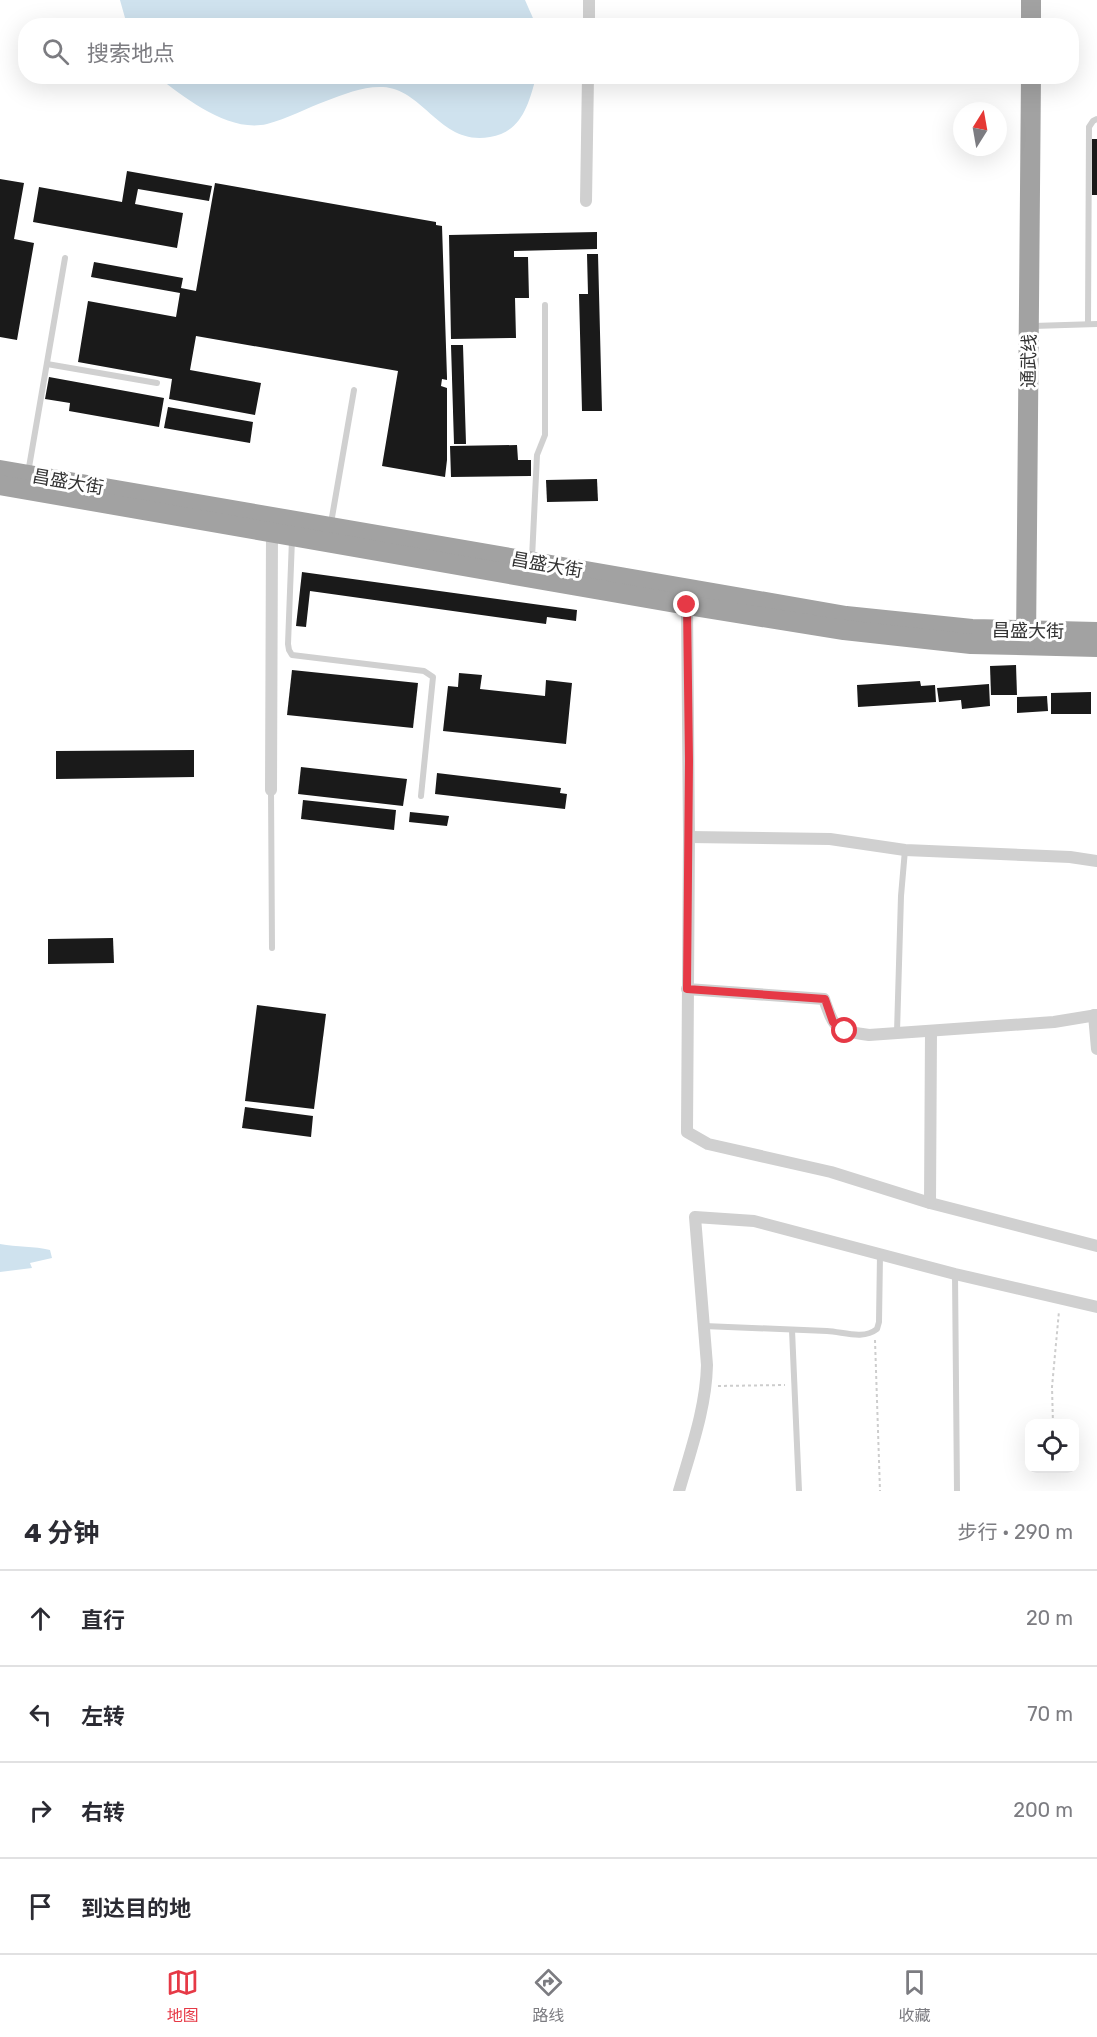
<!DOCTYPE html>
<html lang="zh">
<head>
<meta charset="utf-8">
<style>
	:root { --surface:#fff; --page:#f2f2f3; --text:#2b2b33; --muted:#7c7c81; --line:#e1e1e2; --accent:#e63946 }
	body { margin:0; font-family:Rubik,"Noto Sans SC",sans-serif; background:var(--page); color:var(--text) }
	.controls { position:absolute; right:18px; bottom:18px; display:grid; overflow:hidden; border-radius:12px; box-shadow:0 6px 24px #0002 }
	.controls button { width:54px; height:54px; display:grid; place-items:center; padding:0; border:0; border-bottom:2px solid var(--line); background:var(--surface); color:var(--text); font:30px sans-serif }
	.compass { position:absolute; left:953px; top:102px; width:54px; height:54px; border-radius:50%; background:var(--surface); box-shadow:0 6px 24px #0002; rotate:11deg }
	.stop { position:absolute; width:18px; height:18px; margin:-14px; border:4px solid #e63946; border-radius:50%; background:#fff }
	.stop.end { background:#e63946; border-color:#fff; box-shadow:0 2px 6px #0008 }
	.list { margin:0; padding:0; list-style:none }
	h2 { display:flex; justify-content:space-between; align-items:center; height:78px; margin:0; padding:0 24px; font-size:26px }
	h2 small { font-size:20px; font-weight:400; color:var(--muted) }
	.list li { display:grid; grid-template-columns:39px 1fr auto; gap:18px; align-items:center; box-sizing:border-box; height:96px; padding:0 24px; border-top:2px solid var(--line) }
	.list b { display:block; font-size:22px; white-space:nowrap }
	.list em { font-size:20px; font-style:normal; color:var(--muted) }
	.icon { flex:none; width:33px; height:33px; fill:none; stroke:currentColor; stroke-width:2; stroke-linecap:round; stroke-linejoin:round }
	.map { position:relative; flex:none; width:1097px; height:1491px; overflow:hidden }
	.search { position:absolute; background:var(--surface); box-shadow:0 6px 24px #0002; left:18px; right:18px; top:18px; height:66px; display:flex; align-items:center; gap:15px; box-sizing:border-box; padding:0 21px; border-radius:24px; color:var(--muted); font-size:22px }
	.sheet { height:462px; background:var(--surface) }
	nav { display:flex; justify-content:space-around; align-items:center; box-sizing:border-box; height:84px; border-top:2px solid var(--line); background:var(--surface); font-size:16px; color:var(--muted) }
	nav a { display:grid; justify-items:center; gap:3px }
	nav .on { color:var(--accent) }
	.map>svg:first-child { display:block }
	.water { fill:#cfe2ee }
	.building { fill:#1a1a1a }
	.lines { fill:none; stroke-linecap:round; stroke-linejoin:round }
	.path { stroke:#cdcdcd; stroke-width:2; stroke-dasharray:3 3; stroke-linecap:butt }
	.service { stroke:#d0d0d0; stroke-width:6 }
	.minor { stroke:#d0d0d0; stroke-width:12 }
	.trunk { stroke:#a2a2a2; stroke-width:20 }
	.route { stroke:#e63946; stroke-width:8 }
	.labels { text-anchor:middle; stroke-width:6; stroke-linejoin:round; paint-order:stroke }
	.street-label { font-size:18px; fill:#333; stroke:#fff }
</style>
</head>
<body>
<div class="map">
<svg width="1097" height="1491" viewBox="0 0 1097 1491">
	<rect width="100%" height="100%" fill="#fff"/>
	<g class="water">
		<path d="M120,0h405l11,25h-409z"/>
		<path d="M158,77h378c-7,26 -14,55 -46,60 -50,9 -66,-48 -107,-50 -20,-1 -38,7 -57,14 -19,7 -39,18 -59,23 -38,9 -82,-26 -109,-47z"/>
		<path d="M0,1244c17,3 34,2 50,6l2,8 -22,5 2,5 -32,4z"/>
	</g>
	<g class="building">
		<rect x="1092" y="139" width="5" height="56"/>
		<path d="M127,171l85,15 -3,15 -71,-12 -3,15 48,9 -6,35 -144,-26 6,-35 83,15z"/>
		<path d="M0,179l24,4 -10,56 20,4 -17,97 -17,-3z"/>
		<path d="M215,183l221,39v3l6,1 5,151v3l-5,-1 -1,7 6,2v72l-2,17 -63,-11 16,-95 -202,-35 -6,34 71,13 -6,32 -86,-16 3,-20 -94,-17 10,-61 88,16 4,-24 -89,-16 3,-15 89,16 -2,10 15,3z"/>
		<path d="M597,232v17l-83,2v6h14l1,41h-14l1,40 -65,1 -2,-104z"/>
		<path d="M587,254h11l4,157h-20l-3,-117h9z"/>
		<path d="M451,345h12l3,99h-12z"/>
		<path d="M49,377l115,21 -5,29 -90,-16 1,-8 -25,-4z"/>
		<path d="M168,407l85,15 -3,21 -86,-15z"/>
		<path d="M517,445l1,15h13v16l-80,1 -1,-31z"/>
		<path d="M597,479l1,22 -51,1 -1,-22z"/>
		<path d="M302,572l275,38 -1,11 -29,-4 -1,7 -236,-33 -4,36 -10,-1z"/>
		<path d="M1016,665l1,30h-26l-1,-29z"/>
		<path d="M292,670l126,13 -5,45 -126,-13z"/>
		<path d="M459,673l23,2 -2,14 65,7 1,-16 26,3 -6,61 -123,-13 5,-45 10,1z"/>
		<path d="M920,681l1,5 14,-1 1,17 -78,5 -1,-22z"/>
		<path d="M989,684l1,22 -28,3 -1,-9 -22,2 -2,-14z"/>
		<path d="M1091,692v22h-40v-21z"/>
		<path d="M1047,696l1,15 -31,2v-16z"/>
		<path d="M194,750v27l-138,2v-28z"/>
		<path d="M301,767l106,12 -4,27 -105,-12z"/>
		<path d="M437,773l124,15 -1,5 7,1 -2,15 -130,-15z"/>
		<path d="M303,800l93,10 -2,20 -93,-11z"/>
		<path d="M410,812l39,4 -2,10 -38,-4z"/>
		<path d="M113,938l1,25 -66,1v-25z"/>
		<path d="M257,1005l69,9 -12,95 -69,-8z"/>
		<path d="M245,1107l68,9 -2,21 -69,-9z"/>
	</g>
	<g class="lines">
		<g class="path">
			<path d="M875,1340l5,151"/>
			<path d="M718,1386l67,-1"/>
			<path d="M1053,1424l-1,-37 7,-76"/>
		</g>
		<g class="service">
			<path d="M1088,324l1,-197 4,-6 4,-2"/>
			<path d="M1033,326l64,-2"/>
			<path d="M47,364l110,19"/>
			<path d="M28,473l37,-215"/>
			<path d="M331,523l23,-133"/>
			<path d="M292,539l-4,105 1,6 3,5 132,16 9,6 -12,119"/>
			<path d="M532,558l5,-103 8,-20v-130"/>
			<path d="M271,790l1,158"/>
			<path d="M897,1032l4,-136 4,-46"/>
			<path d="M955,1274l2,217"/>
			<path d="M704,1326l123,5c17,1 36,9 50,-2l2,-7 1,-67"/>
			<path d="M792,1330l7,161"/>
		</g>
		<g class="minor">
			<path d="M589,26v-26"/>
			<path d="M586,201l2,-125"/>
			<path d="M687,605l2,232 -2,295 21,12 123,28 99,31 167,43"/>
			<path d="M271,790l1,-258"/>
			<path d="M689,837l141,2 75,11 165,7 27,4"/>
			<path d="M687,989l137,10c11,31 11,31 45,36l185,-13 43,-7"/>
			<path d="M1094,1015l3,34"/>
			<path d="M930,1203l1,-172"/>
			<path d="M679,1491c12,-42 27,-83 28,-126l-12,-148 59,4 201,53 142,33"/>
		</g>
		<g class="trunk">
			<path d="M1031,26v-26"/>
			<path d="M0,470l846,146 126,13 125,3"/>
			<path d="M0,485l687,120 157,25 127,14 126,3"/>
			<path d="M1026,644l5,-568"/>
		</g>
	</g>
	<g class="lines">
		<path class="route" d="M687,605l2,156 -2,228 138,10 8,23 12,9"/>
	</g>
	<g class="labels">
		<g class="street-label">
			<text transform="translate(1029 361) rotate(-89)" y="6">通武线</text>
			<text transform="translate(68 482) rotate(10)" y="6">昌盛大街</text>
			<text transform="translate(547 565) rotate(10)" y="6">昌盛大街</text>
			<text transform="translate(1028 631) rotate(1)" y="6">昌盛大街</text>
		</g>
	</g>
</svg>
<div class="controls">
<button><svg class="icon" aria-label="locate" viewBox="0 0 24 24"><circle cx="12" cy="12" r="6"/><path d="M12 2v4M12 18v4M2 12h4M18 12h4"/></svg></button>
</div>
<svg class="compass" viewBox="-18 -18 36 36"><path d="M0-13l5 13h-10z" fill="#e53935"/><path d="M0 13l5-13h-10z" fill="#7c7c81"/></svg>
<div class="stop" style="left:845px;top:1031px"></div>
<div class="stop end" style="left:687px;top:605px"></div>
<div class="search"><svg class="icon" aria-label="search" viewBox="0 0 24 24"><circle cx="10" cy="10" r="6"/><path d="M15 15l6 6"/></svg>搜索地点</div>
</div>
<section class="sheet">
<h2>4 分钟<small>步行 · 290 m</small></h2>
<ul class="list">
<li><svg class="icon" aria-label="ahead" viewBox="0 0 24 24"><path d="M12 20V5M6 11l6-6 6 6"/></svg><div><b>直行</b></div><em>20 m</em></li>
<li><svg class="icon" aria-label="left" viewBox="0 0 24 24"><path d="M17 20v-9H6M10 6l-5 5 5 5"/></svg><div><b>左转</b></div><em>70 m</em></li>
<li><svg class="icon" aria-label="right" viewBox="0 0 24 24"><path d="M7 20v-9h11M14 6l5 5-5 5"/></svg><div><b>右转</b></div><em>200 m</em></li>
<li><svg class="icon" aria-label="arrive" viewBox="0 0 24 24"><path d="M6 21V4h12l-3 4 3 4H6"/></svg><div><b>到达目的地</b></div></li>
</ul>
</section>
<nav>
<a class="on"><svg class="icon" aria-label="map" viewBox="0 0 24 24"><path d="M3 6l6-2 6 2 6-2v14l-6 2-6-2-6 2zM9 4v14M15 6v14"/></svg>地图</a>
<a><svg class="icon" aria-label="directions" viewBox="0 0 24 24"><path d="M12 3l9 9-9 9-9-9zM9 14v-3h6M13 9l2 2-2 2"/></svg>路线</a>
<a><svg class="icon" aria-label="saved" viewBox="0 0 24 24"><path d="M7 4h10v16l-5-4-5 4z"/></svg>收藏</a>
</nav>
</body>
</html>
